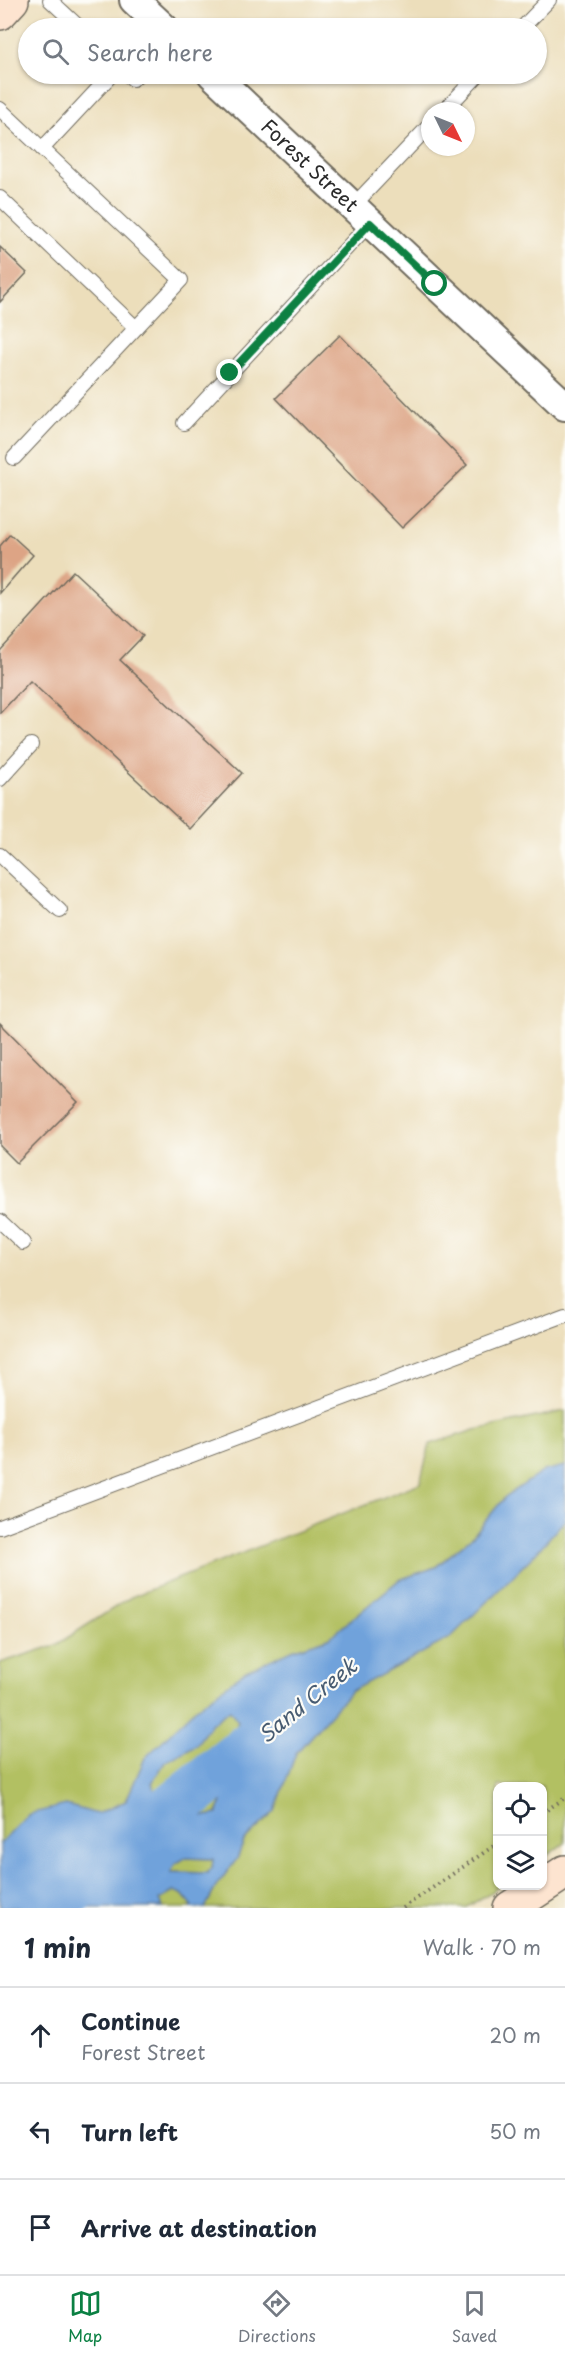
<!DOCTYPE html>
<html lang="en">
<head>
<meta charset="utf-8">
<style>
	:root { --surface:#fff; --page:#f2f2f3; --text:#1f2937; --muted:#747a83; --line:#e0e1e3; --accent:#0b8043 }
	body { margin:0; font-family:"Playpen Sans",sans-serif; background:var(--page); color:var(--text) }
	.controls { position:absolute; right:18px; bottom:18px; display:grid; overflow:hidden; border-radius:12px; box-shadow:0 2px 4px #0004 }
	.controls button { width:54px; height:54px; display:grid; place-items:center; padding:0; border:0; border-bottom:2px solid var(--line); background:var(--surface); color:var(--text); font:30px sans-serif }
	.compass { position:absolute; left:421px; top:102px; width:54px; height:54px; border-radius:50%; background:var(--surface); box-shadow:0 2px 4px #0004; rotate:133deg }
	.stop { position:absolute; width:18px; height:18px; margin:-14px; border:4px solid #0b8043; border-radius:50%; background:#fff }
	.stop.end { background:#0b8043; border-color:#fff; box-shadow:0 2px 6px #0008 }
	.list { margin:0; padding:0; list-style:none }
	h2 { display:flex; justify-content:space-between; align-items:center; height:78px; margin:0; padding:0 24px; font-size:26px }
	h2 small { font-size:20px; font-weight:400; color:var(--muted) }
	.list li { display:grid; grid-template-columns:39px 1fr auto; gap:18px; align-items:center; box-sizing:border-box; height:96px; padding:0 24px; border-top:2px solid var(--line) }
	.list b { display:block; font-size:22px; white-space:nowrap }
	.list p { margin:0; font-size:20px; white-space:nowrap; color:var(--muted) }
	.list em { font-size:20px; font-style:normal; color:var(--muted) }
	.icon { flex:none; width:33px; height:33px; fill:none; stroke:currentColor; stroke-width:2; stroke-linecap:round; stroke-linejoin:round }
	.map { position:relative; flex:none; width:565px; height:1908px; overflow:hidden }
	.search { position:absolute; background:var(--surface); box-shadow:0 2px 4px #0004; left:18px; right:18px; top:18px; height:66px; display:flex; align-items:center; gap:15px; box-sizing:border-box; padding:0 21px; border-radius:33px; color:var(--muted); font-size:22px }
	.sheet { height:366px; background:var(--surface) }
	nav { display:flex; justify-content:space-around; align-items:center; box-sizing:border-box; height:84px; border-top:2px solid var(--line); background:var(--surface); font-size:16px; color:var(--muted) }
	nav a { display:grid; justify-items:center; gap:3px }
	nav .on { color:var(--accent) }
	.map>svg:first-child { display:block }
	.green { fill:#b2c062; stroke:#6e7646; stroke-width:1.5 }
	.water { fill:#70a2db; stroke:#4e6683; stroke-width:1.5; fill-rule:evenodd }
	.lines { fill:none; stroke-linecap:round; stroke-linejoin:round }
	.river { stroke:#70a2db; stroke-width:51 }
	.building { fill:#dda485 }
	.lane-casing { stroke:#6f6a5d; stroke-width:16 }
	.street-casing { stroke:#6f6a5d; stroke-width:32 }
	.secondary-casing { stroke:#6f6a5d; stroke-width:36 }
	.path { stroke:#6f6a5d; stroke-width:4; stroke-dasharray:1.5 4.5; stroke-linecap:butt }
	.lane { stroke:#fff; stroke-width:14 }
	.street { stroke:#fff; stroke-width:28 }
	.secondary { stroke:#fde4d0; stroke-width:33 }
	.route { stroke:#0b8043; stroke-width:8 }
	.labels { text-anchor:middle; stroke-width:4.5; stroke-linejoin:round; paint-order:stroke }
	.street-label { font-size:20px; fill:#2b2b2b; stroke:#fdfcf7 }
	.water-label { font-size:21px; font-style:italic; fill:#475b71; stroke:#fdfcf7 }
</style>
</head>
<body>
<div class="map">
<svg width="565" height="1908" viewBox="0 0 565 1908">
	<rect width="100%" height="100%" fill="#fdfcf7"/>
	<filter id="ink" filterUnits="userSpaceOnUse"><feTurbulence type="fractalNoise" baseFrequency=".0167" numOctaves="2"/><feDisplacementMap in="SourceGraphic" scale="12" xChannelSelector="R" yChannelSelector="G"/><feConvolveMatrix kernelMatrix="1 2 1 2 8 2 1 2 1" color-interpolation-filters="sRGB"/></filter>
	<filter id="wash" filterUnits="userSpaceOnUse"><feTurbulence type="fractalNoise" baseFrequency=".008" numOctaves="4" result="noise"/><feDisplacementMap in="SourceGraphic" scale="24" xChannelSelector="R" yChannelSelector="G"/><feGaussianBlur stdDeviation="1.35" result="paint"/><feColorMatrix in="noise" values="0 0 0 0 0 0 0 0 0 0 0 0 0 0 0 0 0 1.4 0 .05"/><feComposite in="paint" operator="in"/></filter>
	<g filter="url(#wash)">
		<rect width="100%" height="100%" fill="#ecdebb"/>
		<g class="green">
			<path d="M565,1411v55l-21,5 -39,26 -33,40 -37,30 -36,13 -70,58 -37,12 -147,108 -19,43 -29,13 -31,-9 -66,39v-181l56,-18 75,-48 289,-114 10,-39 45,-14z"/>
			<path d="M565,1520v323l-22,15 -1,-72h-44v100h2l-34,22h-261l12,-23 20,-26 7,-18 31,-30 21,-58 55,-62 99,-53 81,-80z"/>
			<path d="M230,1710l8,11 -5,24 2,26 -19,44 -29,4 -13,-1 -14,-15 -8,-20 13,-21 31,-17 15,-21z"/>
			<path d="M185,1858l29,1 -2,9 -5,5 -37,-1 5,-8z"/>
			<path d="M174,1890l8,4 10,12 -1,2h-28l-4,-8z"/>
		</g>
		<path class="water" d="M565,1466v54l-34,38 -81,80 -99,53 -55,62 -21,58 -31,30 -7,18 -20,26 -12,23h-14l1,-2 -10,-12 -8,-3 -14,9 3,8h-163v-64l29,-30 37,-9 31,9 29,-13 19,-43 50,-49 51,-38 46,-21 37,-12 70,-58 37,-13 36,-30 33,-40 39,-26zM230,1710l8,11 -5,24 2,26 -18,43 -30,5 -13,-1 -14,-15 -8,-20 13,-21 31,-17 15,-21zM185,1858l28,1 -1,9 -5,5 -36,-1 4,-8z"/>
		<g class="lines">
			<path class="river" d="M47,1908l242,-192"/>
		</g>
		<g id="blocks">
			<g class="building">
				<path d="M0,247l27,26 -27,29z"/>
				<path d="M340,335l127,130 -65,63 -126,-130z"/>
				<path d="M10,534l23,21 -33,38v-47z"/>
				<path d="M73,571l70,65 -23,24 122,113 -52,56 -160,-148 -30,32v-62z"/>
				<path d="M0,1023l78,79 -61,61 -17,-17z"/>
			</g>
		</g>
	</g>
	<g filter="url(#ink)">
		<use href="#blocks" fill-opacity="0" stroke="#6f6a5d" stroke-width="1.5"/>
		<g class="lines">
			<defs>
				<g id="lane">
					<path d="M50,0l30,28"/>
					<path d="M522,28l27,-28"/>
					<path d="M127,74l6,5 5,-5"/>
					<path d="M0,109l181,171 -167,178"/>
					<path d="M444,111l35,-37"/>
					<path d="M42,149l70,-75"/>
					<path d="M0,198l136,130"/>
					<path d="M353,206l77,-81"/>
					<path d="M184,423l186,-200"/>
					<path d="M0,779l31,-34"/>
					<path d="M0,855l60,56"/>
					<path d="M0,1221l23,22"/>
					<path d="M0,1527l565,-212"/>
				</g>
				<g id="street">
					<path d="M134,0l30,28"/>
					<path id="s1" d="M212,74l353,332"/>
				</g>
				<g id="secondary">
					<path d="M0,13l12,-13"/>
					<path d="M510,1908l55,-36"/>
				</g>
			</defs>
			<use href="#lane" class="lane-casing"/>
			<use href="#street" class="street-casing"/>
			<use href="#secondary" class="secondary-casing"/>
			<g class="path">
				<path d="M542,1813l23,-15"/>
				<path d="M403,1908l95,-65"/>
			</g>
			<use href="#lane" class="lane"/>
			<use href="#street" class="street"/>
			<use href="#secondary" class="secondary"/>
		</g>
	</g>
	<g class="lines" filter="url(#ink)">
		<path class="route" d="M230,373l140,-150 65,61"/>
	</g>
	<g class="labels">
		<g class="street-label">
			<text dy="7" stroke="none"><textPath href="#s1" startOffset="134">Forest Street</textPath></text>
		</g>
		<g class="water-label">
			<text transform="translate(308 1701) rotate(-39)" y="7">Sand Creek</text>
		</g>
	</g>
</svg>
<div class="controls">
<button><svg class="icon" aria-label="locate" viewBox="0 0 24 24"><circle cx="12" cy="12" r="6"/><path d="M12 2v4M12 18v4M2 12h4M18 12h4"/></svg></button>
<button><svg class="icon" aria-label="layers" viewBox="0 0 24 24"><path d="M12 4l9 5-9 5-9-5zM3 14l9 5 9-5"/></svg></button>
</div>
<svg class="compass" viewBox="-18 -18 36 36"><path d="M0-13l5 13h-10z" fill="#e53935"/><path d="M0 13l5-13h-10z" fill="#747a83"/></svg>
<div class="stop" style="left:435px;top:284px"></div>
<div class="stop end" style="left:230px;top:373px"></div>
<div class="search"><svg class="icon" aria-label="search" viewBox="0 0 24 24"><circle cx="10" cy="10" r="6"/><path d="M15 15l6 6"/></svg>Search here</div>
</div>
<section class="sheet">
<h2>1 min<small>Walk · 70 m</small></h2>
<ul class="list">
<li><svg class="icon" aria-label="ahead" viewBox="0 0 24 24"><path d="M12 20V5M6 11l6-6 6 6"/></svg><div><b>Continue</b><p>Forest Street</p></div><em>20 m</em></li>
<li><svg class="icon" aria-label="left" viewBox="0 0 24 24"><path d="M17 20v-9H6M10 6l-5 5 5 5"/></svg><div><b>Turn left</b></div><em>50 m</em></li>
<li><svg class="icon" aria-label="arrive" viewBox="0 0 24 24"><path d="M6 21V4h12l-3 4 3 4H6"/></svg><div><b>Arrive at destination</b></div></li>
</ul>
</section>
<nav>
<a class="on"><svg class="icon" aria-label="map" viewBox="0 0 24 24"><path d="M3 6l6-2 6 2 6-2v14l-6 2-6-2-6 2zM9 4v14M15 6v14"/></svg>Map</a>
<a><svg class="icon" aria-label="directions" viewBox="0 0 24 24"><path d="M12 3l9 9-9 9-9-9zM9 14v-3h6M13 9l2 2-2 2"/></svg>Directions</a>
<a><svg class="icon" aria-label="saved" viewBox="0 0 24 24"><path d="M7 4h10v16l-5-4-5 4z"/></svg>Saved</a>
</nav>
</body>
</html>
